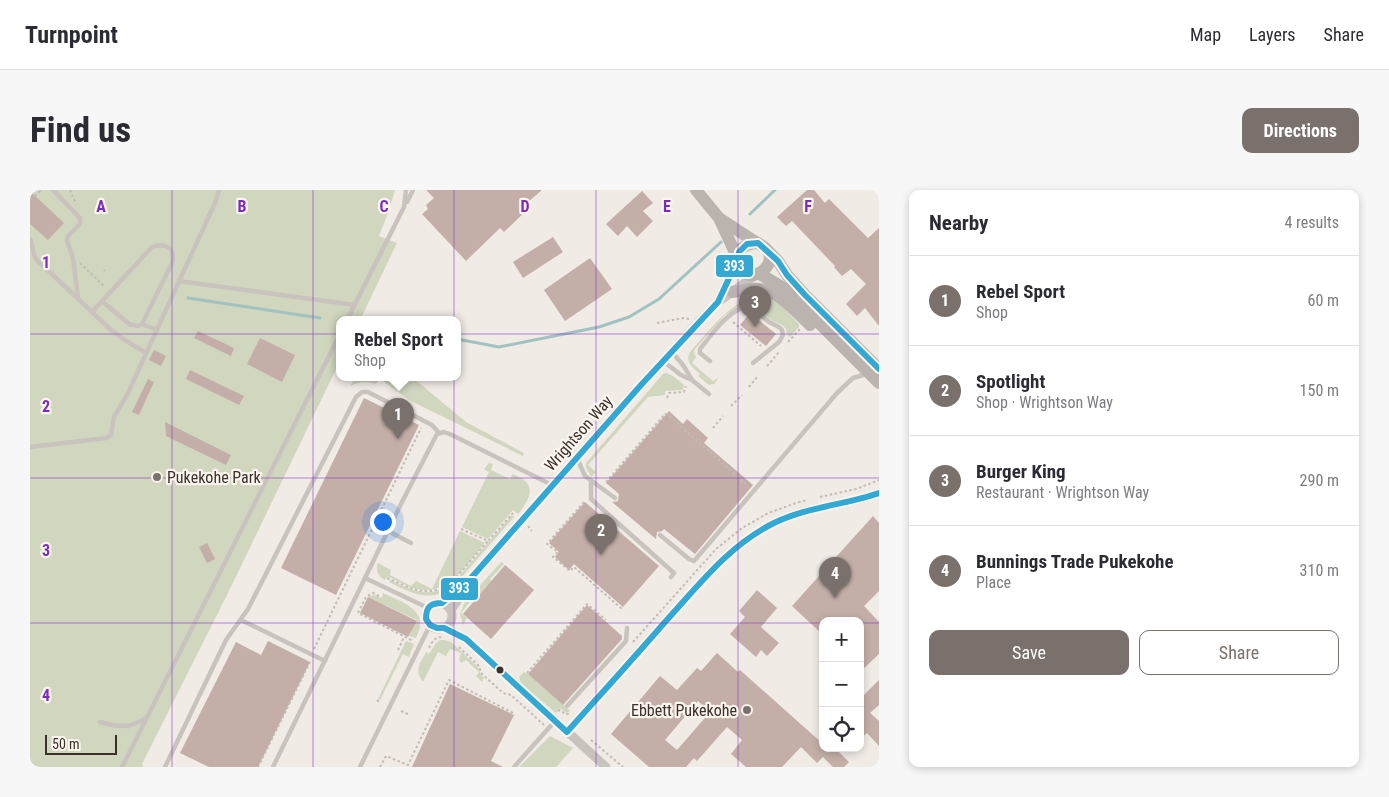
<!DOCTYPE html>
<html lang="en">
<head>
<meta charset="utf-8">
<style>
	:root { --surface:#fff; --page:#f7f7f7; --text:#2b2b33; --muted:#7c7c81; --line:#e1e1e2; --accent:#7a716c }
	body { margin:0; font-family:"Roboto Condensed",sans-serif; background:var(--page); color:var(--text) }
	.controls { position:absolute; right:15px; bottom:15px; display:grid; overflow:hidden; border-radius:10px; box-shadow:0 2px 8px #0003 }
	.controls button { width:45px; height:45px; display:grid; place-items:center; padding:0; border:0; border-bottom:1px solid var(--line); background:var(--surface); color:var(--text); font:25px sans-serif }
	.scale { position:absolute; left:15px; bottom:12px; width:72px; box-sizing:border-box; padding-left:5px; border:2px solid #3b302b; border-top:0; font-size:14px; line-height:18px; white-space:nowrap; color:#3b302b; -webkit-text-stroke:4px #fbf5ee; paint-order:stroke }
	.you { position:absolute; left:352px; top:331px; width:18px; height:18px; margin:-12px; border:4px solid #fff; border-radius:50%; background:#1a73e8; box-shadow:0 0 0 8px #1a73e833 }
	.badge { display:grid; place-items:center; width:32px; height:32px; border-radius:50%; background:var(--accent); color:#fff; font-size:16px; font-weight:700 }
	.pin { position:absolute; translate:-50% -41px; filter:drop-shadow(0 1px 2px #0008) }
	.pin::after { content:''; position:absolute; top:26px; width:18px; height:15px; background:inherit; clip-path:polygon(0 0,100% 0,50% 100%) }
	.popup { position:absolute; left:306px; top:126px; width:125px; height:65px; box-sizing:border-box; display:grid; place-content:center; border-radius:10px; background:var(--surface); filter:drop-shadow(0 1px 4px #0005); font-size:16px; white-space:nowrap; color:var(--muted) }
	.popup b { font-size:19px; color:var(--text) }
	.popup::after { content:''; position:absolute; left:50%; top:100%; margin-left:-10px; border:10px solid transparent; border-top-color:var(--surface) }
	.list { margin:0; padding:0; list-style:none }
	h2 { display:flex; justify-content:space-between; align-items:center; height:65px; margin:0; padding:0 20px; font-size:21px }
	h2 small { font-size:16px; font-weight:400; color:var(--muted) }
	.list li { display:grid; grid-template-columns:32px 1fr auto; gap:15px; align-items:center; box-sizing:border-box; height:90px; padding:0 20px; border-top:1px solid var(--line) }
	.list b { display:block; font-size:19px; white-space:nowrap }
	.list p { margin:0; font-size:16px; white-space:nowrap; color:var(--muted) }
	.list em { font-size:16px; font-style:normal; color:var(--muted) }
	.actions { display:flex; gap:10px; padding:15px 20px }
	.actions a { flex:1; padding:11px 0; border:1px solid var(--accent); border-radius:10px; text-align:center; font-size:18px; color:var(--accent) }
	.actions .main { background:var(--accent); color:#fff }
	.icon { flex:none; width:28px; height:28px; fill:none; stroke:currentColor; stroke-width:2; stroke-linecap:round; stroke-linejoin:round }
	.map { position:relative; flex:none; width:849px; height:577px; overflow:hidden; border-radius:10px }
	header { display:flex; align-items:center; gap:30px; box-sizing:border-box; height:70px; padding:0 25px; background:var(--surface); border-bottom:1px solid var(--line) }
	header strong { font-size:24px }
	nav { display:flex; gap:28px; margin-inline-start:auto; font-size:18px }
	.intro { display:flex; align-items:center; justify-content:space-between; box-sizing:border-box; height:120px; padding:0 30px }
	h1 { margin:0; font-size:35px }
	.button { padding:12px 22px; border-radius:10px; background:var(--accent); color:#fff; font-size:18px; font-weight:700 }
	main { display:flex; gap:30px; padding:0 30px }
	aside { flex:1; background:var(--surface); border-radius:10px; box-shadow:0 2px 8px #0003 }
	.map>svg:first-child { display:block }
	.green { fill:#d1d6bf }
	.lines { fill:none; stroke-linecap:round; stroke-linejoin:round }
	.stream { stroke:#a1c2c1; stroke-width:3 }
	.building { fill:#c3afa7; fill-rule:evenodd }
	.path { stroke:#c2bbb6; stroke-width:2; stroke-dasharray:2.5 2.5; stroke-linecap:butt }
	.service { stroke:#c9c3be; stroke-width:4.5 }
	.minor { stroke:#c9c3be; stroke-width:9 }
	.secondary { stroke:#bab3ae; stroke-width:12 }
	.bus-1-casing { stroke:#fbf5ee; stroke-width:10 }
	.bus-1 { stroke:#33a8d3; stroke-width:6 }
	.grid { fill:none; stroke:#7b2cbf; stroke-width:1; stroke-opacity:0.55 }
	.poi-dot { fill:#7a716c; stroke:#fbf5ee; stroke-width:2 }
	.bus-dot { fill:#3b302b; stroke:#fbf5ee; stroke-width:2 }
	.labels { text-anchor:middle; stroke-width:4.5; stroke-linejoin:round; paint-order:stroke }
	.street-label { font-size:16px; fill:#3b302b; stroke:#fbf5ee }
	.poi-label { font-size:16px; fill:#3b302b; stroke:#fbf5ee; text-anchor:start }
	.grid-label { font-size:16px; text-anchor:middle; font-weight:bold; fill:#7b2cbf; stroke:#fbf5ee; stroke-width:4.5; stroke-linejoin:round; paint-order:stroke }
	.line-badge { stroke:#fbf5ee; stroke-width:2 }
	.badge-label { font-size:14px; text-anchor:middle; font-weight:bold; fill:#fff }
</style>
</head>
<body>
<header>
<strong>Turnpoint</strong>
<nav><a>Map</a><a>Layers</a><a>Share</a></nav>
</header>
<div class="intro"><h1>Find us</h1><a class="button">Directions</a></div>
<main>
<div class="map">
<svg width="849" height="577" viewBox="0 0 849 577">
	<rect width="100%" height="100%" fill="#f0ebe5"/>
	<g class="green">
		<path d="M0,0h365l-7,23 -9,23 18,7 -37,77h-21v43l-110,228 -87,173 1,3h-113z"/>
		<path d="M723,106c21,-2 32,14 46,28v3l-9,10 -3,-2 -1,-6 -4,-4 -11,-5 -18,-15 -7,-3 -21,13 -30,34 -1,3 2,5 -4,6 21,18 6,-4 -5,7 -5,1 -11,-9 2,-2c-8,-7 -15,-12 -10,-22 19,-21 36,-45 63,-56z"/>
		<path d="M636,183l7,3 11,9 -1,5 -18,1v4l-17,2 -60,68 8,7 -5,5 -5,-10v-4l71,-82 6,-7z"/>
		<path d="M326,188h57l53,44 58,31 -1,3 -112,-55 -31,-22 -4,5c-10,-3 -16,-3 -26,2z"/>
		<path d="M459,273l4,1 -2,6 19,9 3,-5c3,2 8,3 11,6 13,10 1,25 -6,34l-5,-4 -25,29 -26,-12 27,-55 -5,-3z"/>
		<path d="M482,325l2,2 -54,62c-24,26 -44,17 -71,3l1,-2c24,11 40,20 64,2z"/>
		<path d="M430,341l25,12c-16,18 -35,50 -62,47 -13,-1 -25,-9 -36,-14l-2,4c-7,-4 -10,-9 -7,-17l13,7 -1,5 21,11 5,-5 16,8z"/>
		<path d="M471,372l3,2 -14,15 2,2 -17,18 -2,-1 -12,15 6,5 -4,7 43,41 -43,-41 -3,-11 5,-12z"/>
		<path d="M353,403c14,7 40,14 37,34 -1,4 -3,8 -4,11l-7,-2 8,-16 -49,-23 6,-2 8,3z"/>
		<path d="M410,450h5l6,2 27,25 3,8 3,3 -2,4 -6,-6 3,-4 -13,-12 -5,3 -2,-3 2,-7 -11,-4 -4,7 -8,-4 -15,30c-9,-13 -3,-17 3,-30l3,2 7,-11z"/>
		<path d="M376,451l8,3 -5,13 -6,-3 -23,46 -2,-1z"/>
		<path d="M494,482l4,2 42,37 -4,2 -6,-5 -4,5 -35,-30 -2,-6z"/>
		<path d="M520,546l23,12 -17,19h-37z"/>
	</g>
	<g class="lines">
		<g class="stream">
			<path d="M720,24l25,-24"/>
			<path d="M158,108l132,20"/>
			<path d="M427,149l42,8 100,-20 30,-10 30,-18 62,-57"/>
		</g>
	</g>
	<g class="building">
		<path d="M396,0h116l-15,13 4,3 -27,26 -4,-4 -34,33 -44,-47 6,-5 -2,-4 8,-7z"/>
		<path d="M777,0h7l11,13 4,-4 39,39 11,-10v98l-14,-18 -8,8 -11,-12 20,-20 -15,-15 -9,7 -8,-9 1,-1 -43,-45 -6,5 -9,-9z"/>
		<path d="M0,1l34,32 -16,17 -18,-16z"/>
		<path d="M612,1l11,12 -10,8 10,10 -16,16 -10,-11 -9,10 -12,-12z"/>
		<path d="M523,47l10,15 -40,26 -10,-16z"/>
		<path d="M560,68l22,31 -47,32 -21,-31z"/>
		<path d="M720,123l26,21 -10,12 -26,-21z"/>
		<path d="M168,141l36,17 -3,8 -37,-18z"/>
		<path d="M230,148l35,17 -13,27 -35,-18z"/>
		<path d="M124,160l12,6 -5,10 -12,-6z"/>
		<path d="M160,180l54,26 -5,9 -53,-26z"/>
		<path d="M118,189l6,3 -15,33 -7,-3z"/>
		<path d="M334,208l55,27 -83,170 -55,-27z"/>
		<path d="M639,221l14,13 4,-5 21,19 -4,5 49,42 -58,69 -31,-25 -2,2 -5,1 -1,7 -44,-37 6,-1 1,-7 -13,-11z"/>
		<path d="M135,232l66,33 -5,10 -60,-29z"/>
		<path d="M555,312l74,64 -36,41 -49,-43 -5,6 -14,-13 4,-5 -10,-9z"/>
		<path d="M843,326l6,7v68l-15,15 15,16v32l-19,18v-51h-37v14l-31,-29z"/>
		<path d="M177,353l8,16 -8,4 -8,-16z"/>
		<path d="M475,375l29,25 -43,49 -28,-25z"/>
		<path d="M727,400l20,18 -16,19 18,16 -12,13 -6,-6 -5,7 -26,-23 15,-17 -6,-6z"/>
		<path d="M338,407l49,24 -9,16 -48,-24z"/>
		<path d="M557,415l35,31v3l-59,66 -35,-31z"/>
		<path d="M238,451l42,21 -52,105h-49l-29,-14 56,-111 25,13z"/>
		<path d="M687,463l21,19 2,-2 83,74v4h12l14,14 -5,5h-11l-10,-10 -6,6 -16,-16 -19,20h-36l-15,-13 11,-14 -15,-13 -30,34 -3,-3 -8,9h-37l-38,-33 49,-58 17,14 20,-22 4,3zM668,511l12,11 -33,38 -12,-10z"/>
		<path d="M849,490v25l-9,8 9,8v25l-12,-13 -7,6v-40z"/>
		<path d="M420,494l64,31 -23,46 12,6h-91z"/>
	</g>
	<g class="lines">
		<g class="path">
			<path d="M40,0l6,14"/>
			<path d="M5,6l6,-6"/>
			<path d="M50,73l25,24"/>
			<path d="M74,80l1,1"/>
			<path d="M703,132l28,24"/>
			<path d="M627,133l26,-5 6,1"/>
			<path d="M758,152l12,-13"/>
			<path d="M737,176l13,-15"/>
			<path d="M719,197l9,-11"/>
			<path d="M637,208l2,-5 15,-1 2,-6"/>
			<path d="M701,216l11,-11"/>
			<path d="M683,238l10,-12"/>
			<path d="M576,292l59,-68 3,1 80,71"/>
			<path d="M790,307l36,-8 23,-9"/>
			<path d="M554,312l-37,42 11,8 -5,5 17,14 4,-4 48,42"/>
			<path d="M498,336l4,5"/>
			<path d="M431,339l27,12 25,-28"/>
			<path d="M357,388c21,9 36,19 58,9"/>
			<path d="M423,391l35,-40"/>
			<path d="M349,406l-6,-3 -7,4 -8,16 55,28"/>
			<path d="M603,452l83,-93 26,-21 26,-15 31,-11 9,-2"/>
			<path d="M429,457l20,19 2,7 22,20 8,2 33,30"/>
			<path d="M399,458c3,-6 5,-10 12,-11"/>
			<path d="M284,459l107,-221"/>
			<path d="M368,460l6,-13"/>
			<path d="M497,483l60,-69 19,16"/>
			<path d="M347,510l2,2"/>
			<path d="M371,521l9,4"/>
			<path d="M528,521l2,-1 5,4h4l2,-1"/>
			<path d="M561,550l32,27"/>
			<path d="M228,577l52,-105"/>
			<path d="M350,577l6,-11 22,9 41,-85 66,34"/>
		</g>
		<g class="service">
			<path d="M23,0l27,28v6l-12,12 -1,5 6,17 5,40"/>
			<path d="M377,12l6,-12"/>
			<path d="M0,49c4,8 1,13 7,21l73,69 13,10 23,14"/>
			<path d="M149,91l176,24"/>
			<path d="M62,122l60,-65c13,-5 24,1 20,16l-30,61 -4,2 -9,-2 -27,-23"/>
			<path d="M317,130l57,-113 2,-17"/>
			<path d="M112,134l15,6"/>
			<path d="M641,161l12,14 9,15"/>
			<path d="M633,171l18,14 11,5 17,14"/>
			<path d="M680,171l-10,-8v-4c13,-16 27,-38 49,-44l20,17 10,5 3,3 1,5 -4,7 -26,21"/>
			<path d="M0,257l76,-9 5,-3 3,-18 13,-22 88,-192 4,-13"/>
			<path d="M547,268l8,18 30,22"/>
			<path d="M561,291v18l83,74 -3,4"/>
			<path d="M358,341l23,12"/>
			<path d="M630,345l29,24 5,2 143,-168 16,-15 13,-4"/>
			<path d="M335,388l63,30"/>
			<path d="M211,430l84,41"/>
			<path d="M537,516l59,-65 1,-13"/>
			<path d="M70,532c18,5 30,7 46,-4"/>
			<path d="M92,577l217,-431"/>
			<path d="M135,577l61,-127 22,-31 108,-212 6,-5h6l64,33 7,8"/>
			<path d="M243,577l130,-267 34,-66 7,-2 8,3 100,50"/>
			<path d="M330,577l70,-142"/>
			<path d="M484,577l41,-46"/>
		</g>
		<g class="minor">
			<path d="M688,111l19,-40"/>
			<path d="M412,413l13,-12 9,-5 177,-201 59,-65 18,-18 38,-27"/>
			<circle cx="409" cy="426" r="13"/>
			<path d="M421,420l9,-13 4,-11"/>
			<path d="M414,438l22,11 140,128"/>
			<path d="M537,542l132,-148c31,-34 60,-60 106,-73 25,-6 50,-9 74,-18"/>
		</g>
		<g class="secondary">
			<path d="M666,0l23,28 18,39"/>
			<path d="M689,28c14,9 28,19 42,27 26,15 -13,47 -23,19 -5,-13 8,-21 20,-21"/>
			<path d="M735,58l13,13 9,14 18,20 74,74"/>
			<path d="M730,84l25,15 94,94"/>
			<path d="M702,102c9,-1 18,-4 27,-3 20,2 37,23 51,36"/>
		</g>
		<defs>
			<path id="bus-1" d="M849,179l-74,-74 -18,-20 -9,-14 -20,-18 -11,1 -8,8 -2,9 -19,41 -77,83 -177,201 -9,5 -13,12c-12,0 -16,4 -16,16l4,6 7,3h7l22,11 101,93c33,-37 66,-73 98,-110 33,-36 64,-77 109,-99 33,-16 70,-18 105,-30"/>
		</defs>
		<use href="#bus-1" class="bus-1-casing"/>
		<use href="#bus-1" class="bus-1"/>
	</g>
	<path class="grid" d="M142,0v577M283,0v577M424,0v577M566,0v577M708,0v577M0,144h849M0,288h849M0,433h793M830,433h19"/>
	<g class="poi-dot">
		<circle cx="127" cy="287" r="5"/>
		<circle cx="717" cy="520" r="5"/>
	</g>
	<circle class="bus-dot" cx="470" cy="480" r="4.5"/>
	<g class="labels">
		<g class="street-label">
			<text transform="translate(548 243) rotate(-49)" y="6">Wrightson Way</text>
		</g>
		<g class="poi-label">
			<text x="137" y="293">Pukekohe Park</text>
			<text x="707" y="526" text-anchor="end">Ebbett Pukekohe</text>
		</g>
	</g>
	<g class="grid-label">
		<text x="71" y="22">A</text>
		<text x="212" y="22">B</text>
		<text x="354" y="22">C</text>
		<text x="495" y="22">D</text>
		<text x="637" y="22">E</text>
		<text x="778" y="22">F</text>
		<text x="16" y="78">1</text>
		<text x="16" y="222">2</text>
		<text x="16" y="366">3</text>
		<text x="16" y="511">4</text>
	</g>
	<g class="line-badge">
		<rect x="685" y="64" width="39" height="24" rx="5" fill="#33a8d3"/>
		<rect x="410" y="387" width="39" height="24" rx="5" fill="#33a8d3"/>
	</g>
	<g class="badge-label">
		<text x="704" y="81">393</text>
		<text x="429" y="403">393</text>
	</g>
</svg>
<div class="controls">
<button>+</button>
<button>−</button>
<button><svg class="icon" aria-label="locate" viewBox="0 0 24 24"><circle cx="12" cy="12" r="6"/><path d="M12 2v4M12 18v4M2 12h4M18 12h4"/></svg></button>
</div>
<div class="scale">50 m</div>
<div class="you"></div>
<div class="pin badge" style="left:368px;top:249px">1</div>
<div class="popup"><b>Rebel Sport</b>Shop</div>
<div class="pin badge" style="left:571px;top:365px">2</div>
<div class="pin badge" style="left:725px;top:137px">3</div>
<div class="pin badge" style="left:805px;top:408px">4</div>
</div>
<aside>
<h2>Nearby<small>4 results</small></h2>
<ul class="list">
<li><span class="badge">1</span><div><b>Rebel Sport</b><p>Shop</p></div><em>60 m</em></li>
<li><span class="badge">2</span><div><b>Spotlight</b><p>Shop · Wrightson Way</p></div><em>150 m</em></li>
<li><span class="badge">3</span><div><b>Burger King</b><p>Restaurant · Wrightson Way</p></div><em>290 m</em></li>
<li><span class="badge">4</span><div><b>Bunnings Trade Pukekohe</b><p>Place</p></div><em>310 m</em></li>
</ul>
<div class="actions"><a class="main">Save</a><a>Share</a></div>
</aside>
</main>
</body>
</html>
